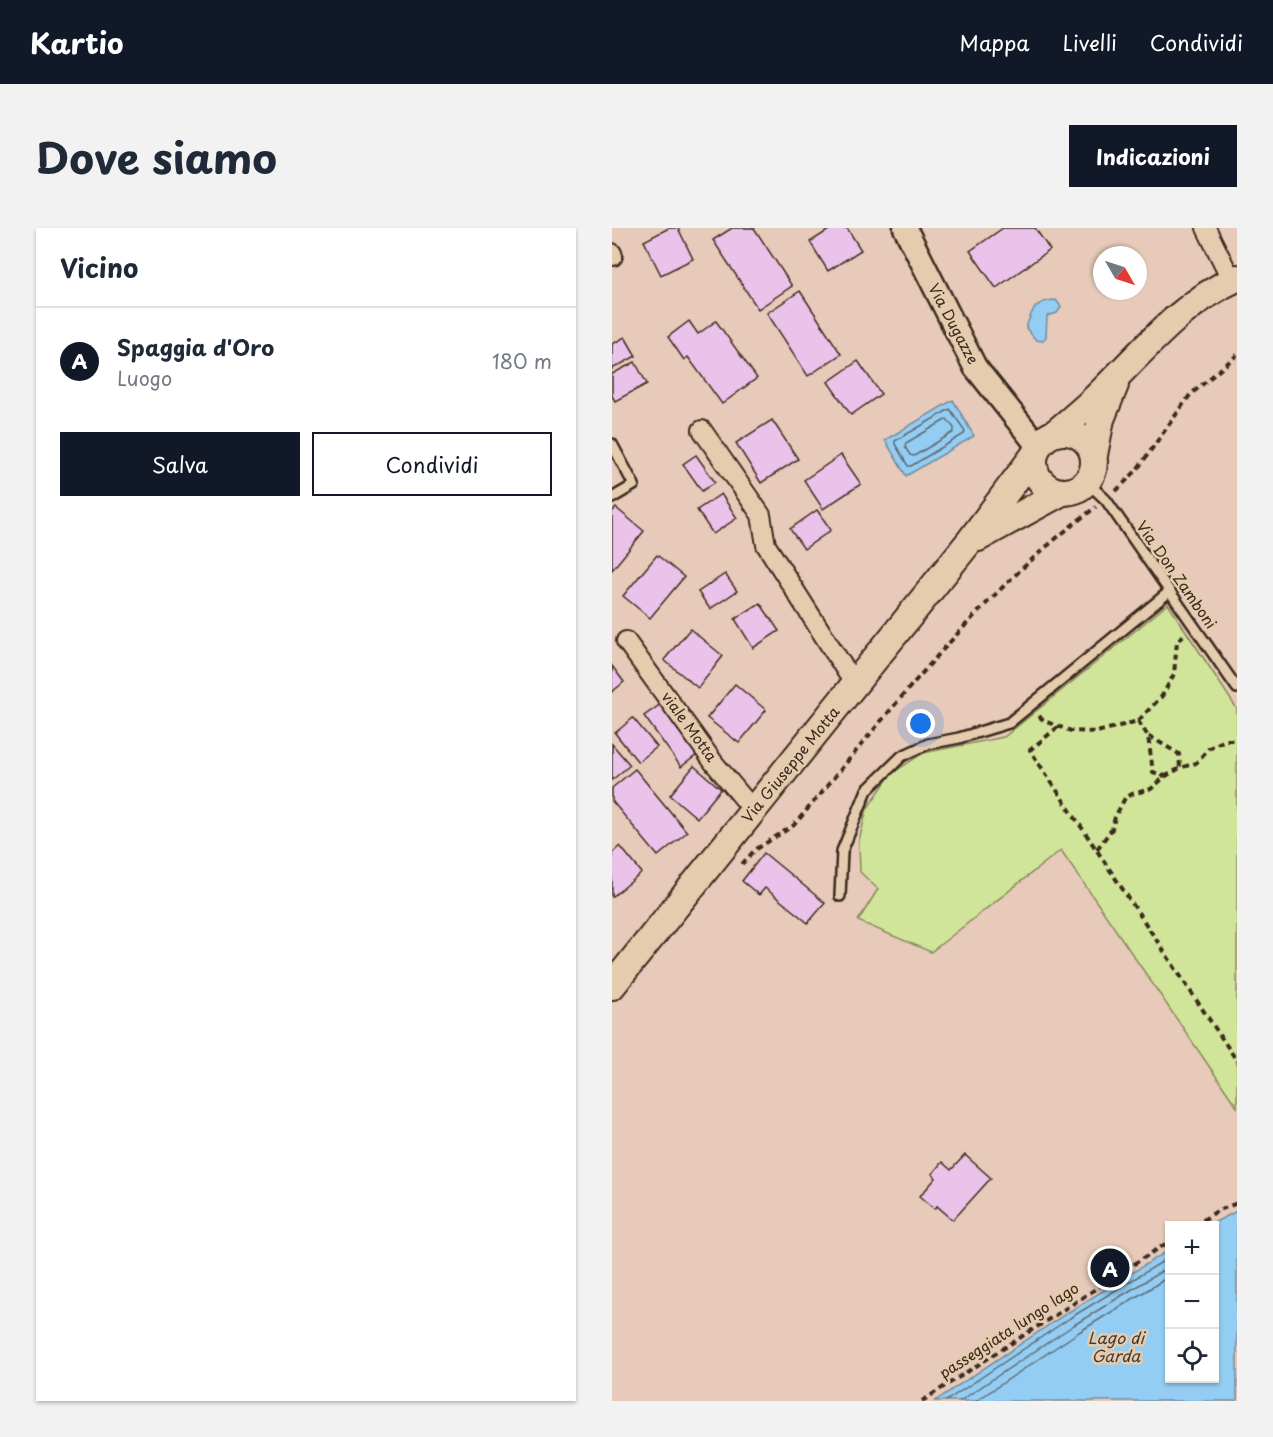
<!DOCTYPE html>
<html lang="it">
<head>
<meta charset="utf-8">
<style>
	:root { --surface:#fff; --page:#f2f2f3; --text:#1f2937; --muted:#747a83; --line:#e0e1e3; --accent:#111827 }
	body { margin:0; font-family:"Playpen Sans",sans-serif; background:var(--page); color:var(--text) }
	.controls { position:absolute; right:18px; bottom:18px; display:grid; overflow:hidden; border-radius:0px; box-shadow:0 2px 4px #0004 }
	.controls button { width:54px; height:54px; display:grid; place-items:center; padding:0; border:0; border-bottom:2px solid var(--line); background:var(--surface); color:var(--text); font:30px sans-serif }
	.compass { position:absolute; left:481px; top:18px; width:54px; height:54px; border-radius:50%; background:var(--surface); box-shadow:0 2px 4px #0004; rotate:129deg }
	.you { position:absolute; left:309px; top:496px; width:21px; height:21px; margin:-15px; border:4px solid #fff; border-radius:50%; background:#1a73e8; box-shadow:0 0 0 9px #1a73e833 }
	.badge { display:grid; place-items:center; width:39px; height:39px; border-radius:50%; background:var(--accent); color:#fff; font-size:20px; font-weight:700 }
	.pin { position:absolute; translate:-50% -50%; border:3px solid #fff; box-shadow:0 2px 6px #0006 }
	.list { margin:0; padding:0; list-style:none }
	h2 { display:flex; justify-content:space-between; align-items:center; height:78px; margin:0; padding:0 24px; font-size:26px }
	h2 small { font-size:20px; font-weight:400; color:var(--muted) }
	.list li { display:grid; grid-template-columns:39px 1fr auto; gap:18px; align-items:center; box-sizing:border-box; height:108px; padding:0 24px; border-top:2px solid var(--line) }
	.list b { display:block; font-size:22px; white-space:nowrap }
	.list p { margin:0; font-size:20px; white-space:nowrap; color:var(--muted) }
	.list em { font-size:20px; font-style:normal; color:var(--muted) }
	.actions { display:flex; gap:12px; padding:18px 24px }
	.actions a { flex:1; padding:14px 0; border:2px solid var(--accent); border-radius:0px; text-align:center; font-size:21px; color:var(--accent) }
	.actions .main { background:var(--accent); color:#fff }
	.icon { flex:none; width:33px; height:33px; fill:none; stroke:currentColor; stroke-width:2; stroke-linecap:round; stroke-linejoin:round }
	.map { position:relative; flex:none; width:625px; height:1173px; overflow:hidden; border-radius:0px }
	header { display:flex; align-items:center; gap:36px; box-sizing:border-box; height:84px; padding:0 30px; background:var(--accent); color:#fff }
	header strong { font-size:28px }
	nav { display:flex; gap:33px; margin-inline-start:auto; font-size:21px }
	.intro { display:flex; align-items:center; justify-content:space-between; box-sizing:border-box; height:144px; padding:0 36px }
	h1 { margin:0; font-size:42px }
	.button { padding:15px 27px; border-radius:0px; background:var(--accent); color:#fff; font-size:21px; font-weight:700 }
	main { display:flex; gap:36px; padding:0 36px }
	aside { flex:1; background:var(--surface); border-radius:0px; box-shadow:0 2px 4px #0004 }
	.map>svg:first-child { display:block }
	.green { fill:#d1e59a; stroke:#86885c; stroke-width:1.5 }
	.water { fill:#94cdf3; stroke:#708c9e; stroke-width:1.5 }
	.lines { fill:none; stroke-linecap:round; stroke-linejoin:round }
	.shore { stroke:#5f6b73; stroke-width:1.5 }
	.building { fill:#ebc2ea; stroke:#3b2a1e; stroke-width:1.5 }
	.service-casing { stroke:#3b2a1e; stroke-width:14 }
	.minor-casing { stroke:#3b2a1e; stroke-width:22 }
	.tertiary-casing { stroke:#3b2a1e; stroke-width:27 }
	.secondary-casing { stroke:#3b2a1e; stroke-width:30 }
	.path { stroke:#3b2a1e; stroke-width:4; stroke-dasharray:6 4.5; stroke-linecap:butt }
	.service { stroke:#e6ccae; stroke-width:9 }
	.minor { stroke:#e6ccae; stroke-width:18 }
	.tertiary { stroke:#e6ccae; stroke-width:22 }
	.secondary { stroke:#e6ccae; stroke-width:26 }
	.labels { text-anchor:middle; stroke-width:5; stroke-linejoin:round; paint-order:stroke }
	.street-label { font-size:15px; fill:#3b2a1e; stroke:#e6ccae }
	.water-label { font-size:16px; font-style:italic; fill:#443a33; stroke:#e6ccae }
</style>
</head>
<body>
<header>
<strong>Kartio</strong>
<nav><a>Mappa</a><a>Livelli</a><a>Condividi</a></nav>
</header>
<div class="intro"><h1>Dove siamo</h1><a class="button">Indicazioni</a></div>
<main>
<aside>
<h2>Vicino<small></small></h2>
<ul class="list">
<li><span class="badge">A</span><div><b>Spaggia d'Oro</b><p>Luogo</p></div><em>180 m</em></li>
</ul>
<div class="actions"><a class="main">Salva</a><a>Condividi</a></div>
</aside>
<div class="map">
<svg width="625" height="1173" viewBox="0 0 625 1173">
	<rect width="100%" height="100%" fill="#e7caba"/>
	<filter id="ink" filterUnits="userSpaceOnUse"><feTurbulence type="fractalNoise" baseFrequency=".0167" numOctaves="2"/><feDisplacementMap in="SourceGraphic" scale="12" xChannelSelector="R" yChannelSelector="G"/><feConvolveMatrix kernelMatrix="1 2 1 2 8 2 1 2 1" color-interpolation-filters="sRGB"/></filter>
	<g filter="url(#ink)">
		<path class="green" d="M556,376l69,105v398l-176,-257 -130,102 -73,-31 20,-32 -18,-17 -1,-31 8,-32 24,-35 32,-21 81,-16z"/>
		<g class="water">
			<path d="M444,72l5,7 -4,6 -10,3 -1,21 -4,4 -6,-1 -10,-12c6,-19 9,-27 30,-28z"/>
			<path d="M341,172l21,36 -68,40 -21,-36z"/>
			<path d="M625,983v190h-302l132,-88 102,-63 1,128h44v-152l-5,-1z"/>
		</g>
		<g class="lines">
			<g class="shore">
				<path d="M338,181l15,22 -1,3 -53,32h-3l-13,-22v-3z"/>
				<path d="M335,191l7,9v4l-40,24 -4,-1 -5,-8 1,-4z"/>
				<path d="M334,1173l124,-83 100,-61"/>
				<path d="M348,1173l114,-76 96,-59"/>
				<path d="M364,1173l103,-69 91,-56"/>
			</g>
		</g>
		<g class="building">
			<path d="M57,0h9l15,31 -32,16 -17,-34z"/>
			<path d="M120,0h22l38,58 -34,23 -45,-69z"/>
			<path d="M220,0h15l14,22 -33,21 -18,-29z"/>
			<path d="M391,0h32l15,22 -54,38 -26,-37z"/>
			<path d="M188,63l41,63 -33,22 -41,-63z"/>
			<path d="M77,93l9,13 18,-13 41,57 -35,26 -34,-47 -4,3 -16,-23z"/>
			<path d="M13,109l11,19 -24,13v-25z"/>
			<path d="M246,133l23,33 -30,21 -23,-33z"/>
			<path d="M23,134l12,22 -32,17 -3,-5v-22z"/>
			<path d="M160,192l26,39 -37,24 -25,-40z"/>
			<path d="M84,227l19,27 -13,9 -19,-27z"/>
			<path d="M229,227l20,29 -38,25 -19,-29z"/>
			<path d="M109,266l16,24 -24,16 -16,-24z"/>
			<path d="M4,280l28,23 -32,39v-58z"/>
			<path d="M205,282l14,20 -27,19 -14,-20z"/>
			<path d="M45,327l27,22 -34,41 -27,-22z"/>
			<path d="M113,346l12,17 -27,18 -12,-17z"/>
			<path d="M148,375l19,28 -26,17 -18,-29z"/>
			<path d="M78,401l33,27 -25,32 -34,-28z"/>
			<path d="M0,438l12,16 -12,10z"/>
			<path d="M123,456l31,26 -27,33 -32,-25z"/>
			<path d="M49,476l37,50 -17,13 -37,-51z"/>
			<path d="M21,490l24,29 -19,15 -23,-29z"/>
			<path d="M0,516l18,21 -18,15z"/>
			<path d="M82,538l27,23 -24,29 -27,-23z"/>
			<path d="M23,541l52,63 -29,24 -46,-55v-13z"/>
			<path d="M8,618l22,27 -30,24v-44z"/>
			<path d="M152,625l61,50 -17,20 -43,-35 -6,7 -17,-14z"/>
			<path d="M353,927l26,23 -38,42 -16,-14 -2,3 -15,-13 16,-18 -4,-4 10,-12 9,8z"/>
		</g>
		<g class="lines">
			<defs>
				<g id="service">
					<path d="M0,216l22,41 -22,13"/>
					<path d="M475,254l19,18 131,188"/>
					<path d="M228,668l2,-45 25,-61 35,-34 26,-12 31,-6 50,-15 160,-131"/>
				</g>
				<g id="minor">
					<path d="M594,0l26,53"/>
					<path d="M0,25l1,3"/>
					<path d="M90,202l59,85 5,30 89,140"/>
					<path d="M14,413l88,122 40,48"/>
				</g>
				<path id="tertiary" d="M293,0l70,139 63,79"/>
				<g id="secondary">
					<circle cx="452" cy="234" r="30"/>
					<path d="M443,205c13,-11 26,-22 38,-33 45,-43 86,-96 144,-122"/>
					<path d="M482,227l7,-36 14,-34"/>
					<path d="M366,310l84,-46"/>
					<path d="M0,758l357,-444 66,-88"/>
				</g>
			</defs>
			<use href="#service" class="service-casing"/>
			<use href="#minor" class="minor-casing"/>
			<use href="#tertiary" class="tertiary-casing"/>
			<use href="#secondary" class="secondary-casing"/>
			<g class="path">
				<path d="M504,263l20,-20 54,-76 47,-40"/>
				<path d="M427,488l5,5 27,10 26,1 41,-11 24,-25 12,-22 3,-33 7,-6"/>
				<path d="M526,493l10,15 5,36 12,4"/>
				<path d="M446,499l-28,23 207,311"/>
				<path d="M537,508l30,18 1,14"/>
				<path d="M485,621l15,-20 3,-12 10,-19 7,-4 19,-5 15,-13 14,-8 16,-5 13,-15 16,-8h12"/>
				<path d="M130,636l13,-14 39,-25c94,-110 185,-232 302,-318"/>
				<path d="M582,998l23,-15 20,-8"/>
				<path d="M310,1173l248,-160"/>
			</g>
			<use href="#service" class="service"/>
			<use href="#minor" class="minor"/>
			<use href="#tertiary" class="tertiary"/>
			<use href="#secondary" class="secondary"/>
		</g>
	</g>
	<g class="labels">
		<g class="street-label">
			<text transform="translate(341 96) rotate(62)" y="5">Via Dugazze</text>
			<text transform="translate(564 347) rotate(55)" y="5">Via Don Zamboni</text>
			<text transform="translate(77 499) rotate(54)" y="5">viale Motta</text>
			<text transform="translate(179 537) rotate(-51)" y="5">Via Giuseppe Motta</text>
			<text transform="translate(397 1103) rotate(-33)" y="5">passeggiata lungo lago</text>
		</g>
		<g class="water-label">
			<text x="504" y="1116">Lago di<tspan x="504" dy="18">Garda</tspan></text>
		</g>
	</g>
</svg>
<div class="controls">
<button>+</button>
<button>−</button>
<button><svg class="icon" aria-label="locate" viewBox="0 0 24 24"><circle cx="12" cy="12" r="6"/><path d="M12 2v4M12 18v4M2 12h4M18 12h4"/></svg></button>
</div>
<svg class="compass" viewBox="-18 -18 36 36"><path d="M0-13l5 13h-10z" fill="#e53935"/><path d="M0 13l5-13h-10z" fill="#747a83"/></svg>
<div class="you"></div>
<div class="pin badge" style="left:498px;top:1040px">A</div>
</div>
</main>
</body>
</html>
